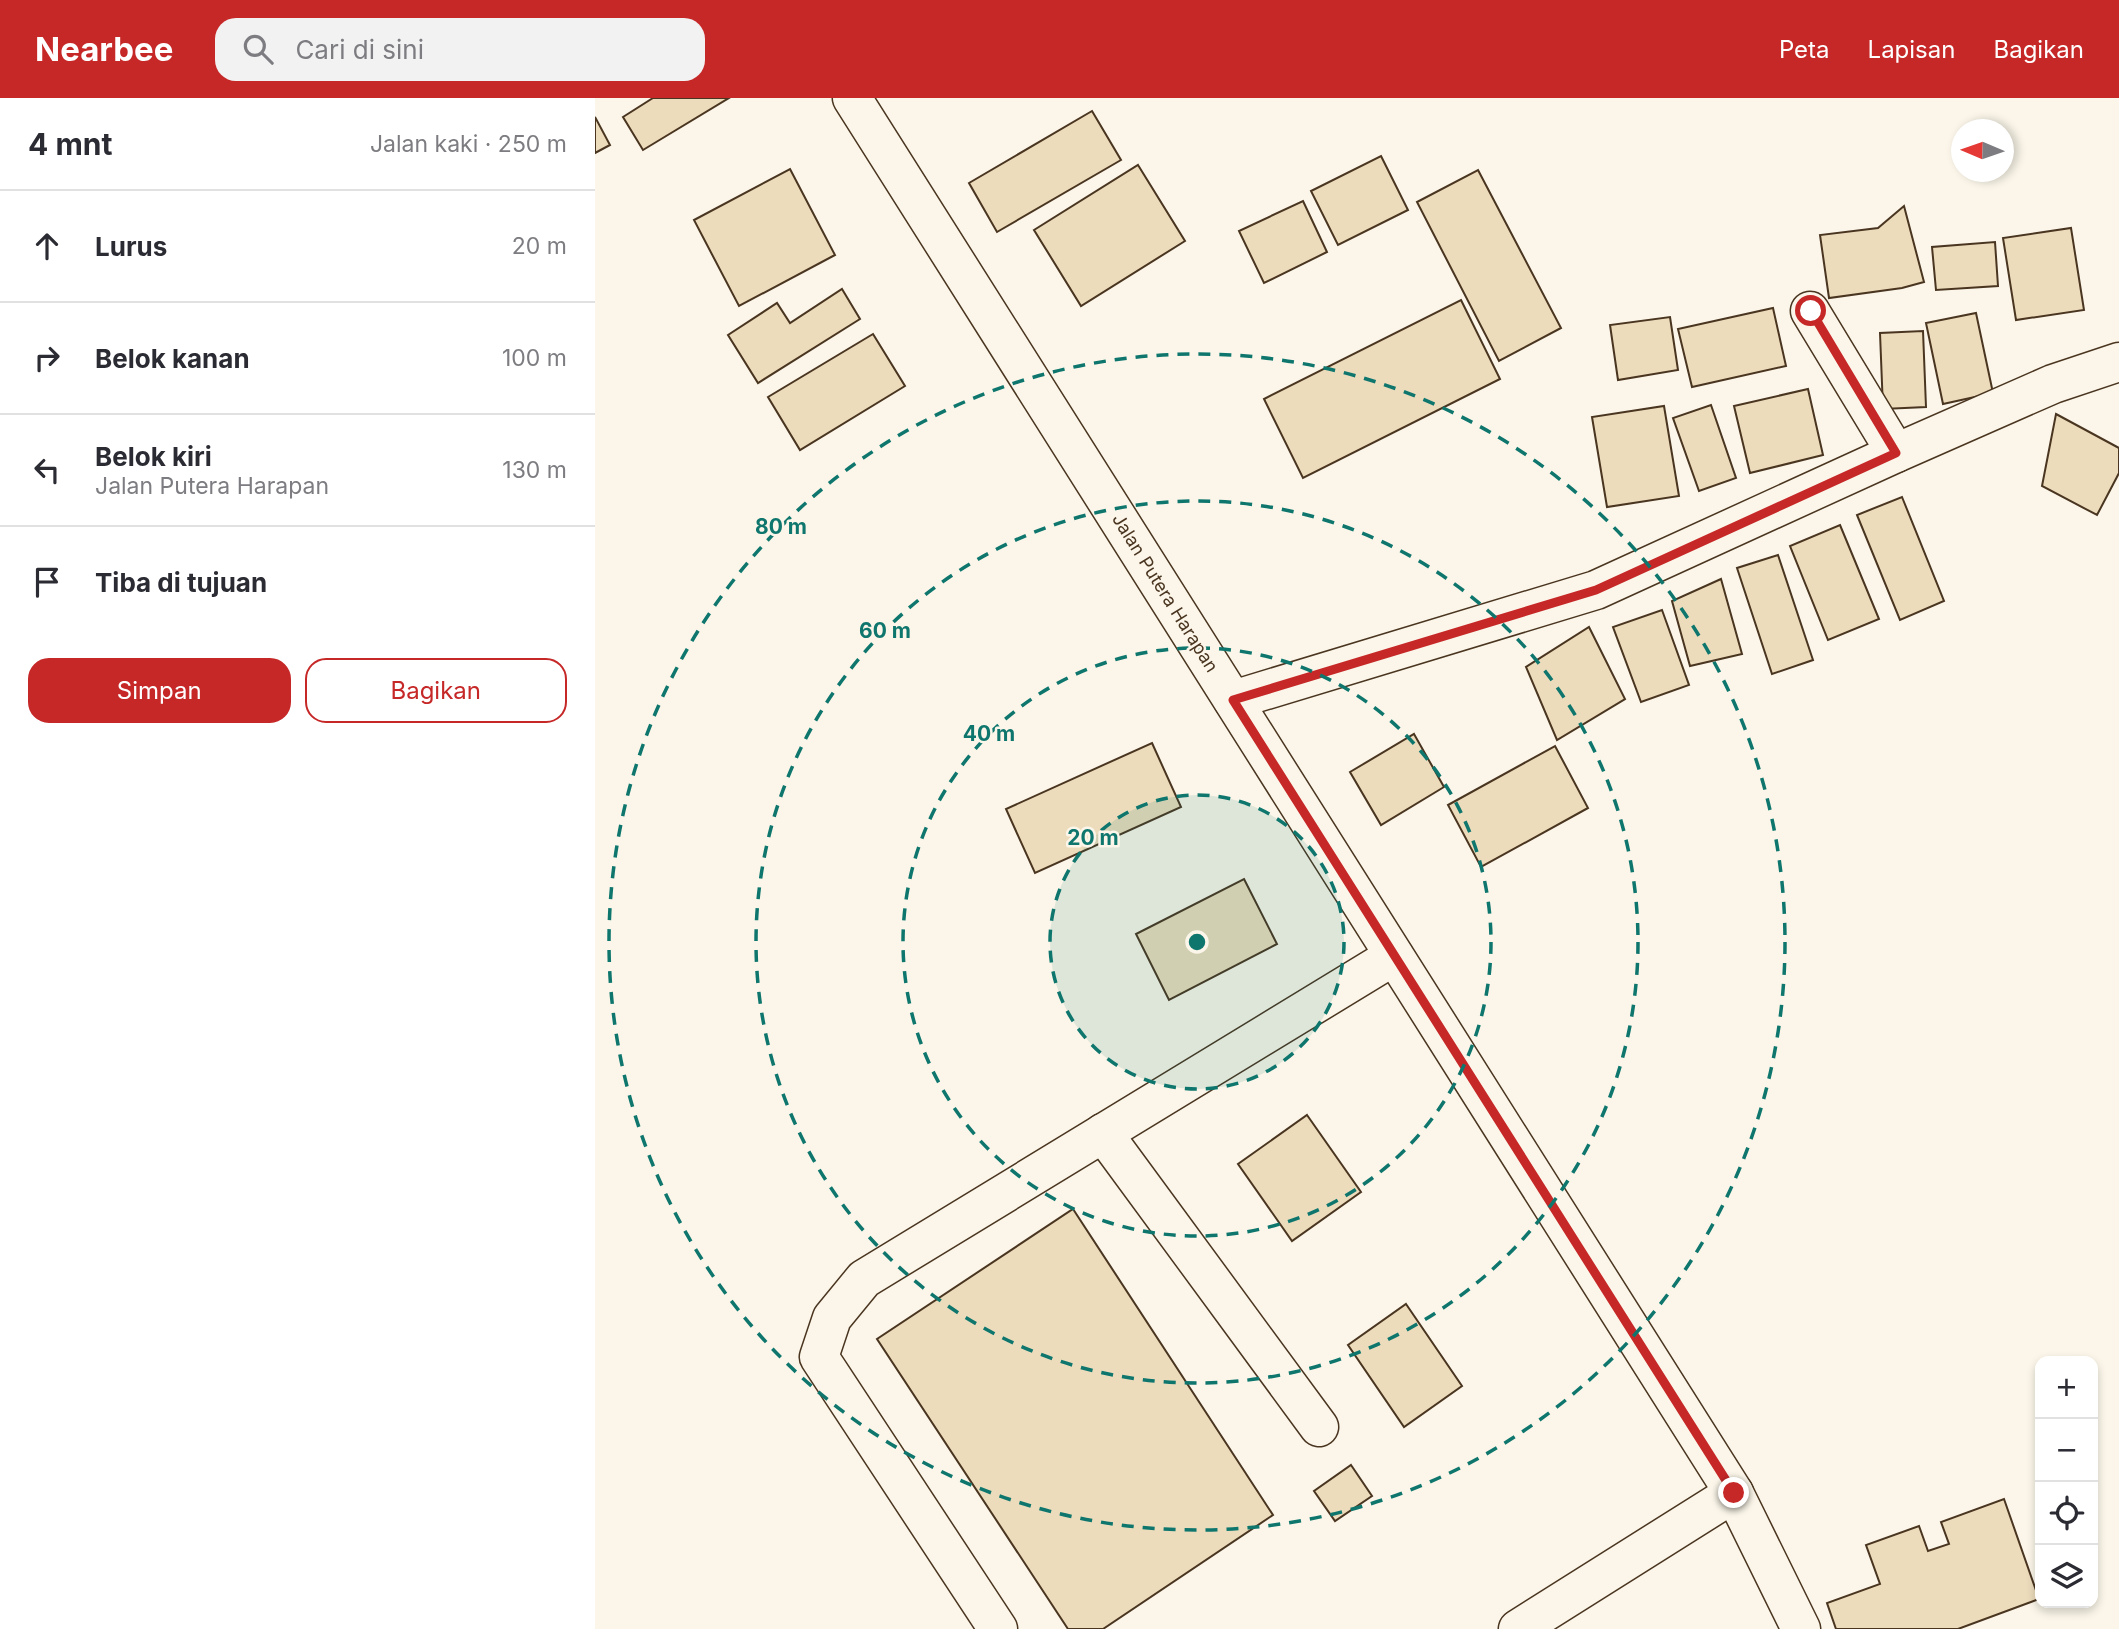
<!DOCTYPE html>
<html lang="id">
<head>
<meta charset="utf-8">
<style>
	:root { --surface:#fff; --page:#f2f2f3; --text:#2b2b33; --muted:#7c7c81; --line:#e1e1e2; --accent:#c62828 }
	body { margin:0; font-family:Inter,sans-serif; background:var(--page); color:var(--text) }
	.controls { position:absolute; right:21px; bottom:21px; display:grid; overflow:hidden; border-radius:14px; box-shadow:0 4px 10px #0003 }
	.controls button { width:63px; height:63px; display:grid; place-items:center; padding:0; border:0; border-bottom:2px solid var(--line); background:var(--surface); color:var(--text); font:35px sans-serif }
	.compass { position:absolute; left:1356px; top:21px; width:63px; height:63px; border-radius:50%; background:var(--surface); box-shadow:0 4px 10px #0003; rotate:272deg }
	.stop { position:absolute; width:21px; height:21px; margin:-16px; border:5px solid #c62828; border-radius:50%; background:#fff }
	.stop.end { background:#c62828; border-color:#fff; box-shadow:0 2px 7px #0008 }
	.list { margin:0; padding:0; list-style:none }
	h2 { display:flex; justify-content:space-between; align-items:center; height:91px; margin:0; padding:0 28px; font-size:30px }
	h2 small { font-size:23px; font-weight:400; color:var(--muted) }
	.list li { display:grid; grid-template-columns:46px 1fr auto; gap:21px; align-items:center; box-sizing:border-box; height:112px; padding:0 28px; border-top:2px solid var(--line) }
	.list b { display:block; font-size:26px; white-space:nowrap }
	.list p { margin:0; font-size:23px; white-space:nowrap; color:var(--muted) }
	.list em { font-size:23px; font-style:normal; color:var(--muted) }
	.actions { display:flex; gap:14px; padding:21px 28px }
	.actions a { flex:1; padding:16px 0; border:2px solid var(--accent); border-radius:21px; text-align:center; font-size:24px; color:var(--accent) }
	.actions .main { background:var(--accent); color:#fff }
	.icon { flex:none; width:38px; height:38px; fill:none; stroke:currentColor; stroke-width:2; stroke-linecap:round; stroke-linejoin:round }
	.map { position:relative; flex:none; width:1524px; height:1531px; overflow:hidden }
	header { display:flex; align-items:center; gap:42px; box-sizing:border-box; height:98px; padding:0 35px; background:var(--accent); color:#fff }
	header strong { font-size:33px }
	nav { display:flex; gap:38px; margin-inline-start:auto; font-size:24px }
	.search { width:490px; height:63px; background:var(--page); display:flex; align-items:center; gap:18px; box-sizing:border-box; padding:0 24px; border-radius:21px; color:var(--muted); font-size:26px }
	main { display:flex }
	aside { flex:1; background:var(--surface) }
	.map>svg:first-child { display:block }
	.building { fill:#ecdcbc; stroke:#4a3520; stroke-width:2 }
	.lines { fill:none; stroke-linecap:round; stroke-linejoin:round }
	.minor-casing { stroke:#4a3520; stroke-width:41 }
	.minor { stroke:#fbf6e9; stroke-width:38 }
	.route { stroke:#c62828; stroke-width:9 }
	.ring { fill:none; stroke:#0f766e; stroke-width:3.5; stroke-dasharray:12 9 }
	.labels { text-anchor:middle; stroke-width:5; stroke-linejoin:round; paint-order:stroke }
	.street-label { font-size:18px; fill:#4a3520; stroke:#fbf6e9 }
	.centre { fill:#0f766e; stroke:#fbf6e9; stroke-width:3.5 }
	.ring-label { font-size:21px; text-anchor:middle; font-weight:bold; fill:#0f766e; stroke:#fbf6e9; stroke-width:5; stroke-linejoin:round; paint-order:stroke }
</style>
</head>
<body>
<header>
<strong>Nearbee</strong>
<div class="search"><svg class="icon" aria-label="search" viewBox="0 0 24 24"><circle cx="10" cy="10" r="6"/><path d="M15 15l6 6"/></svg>Cari di sini</div>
<nav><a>Peta</a><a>Lapisan</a><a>Bagikan</a></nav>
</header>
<main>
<aside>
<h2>4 mnt<small>Jalan kaki · 250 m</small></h2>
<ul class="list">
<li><svg class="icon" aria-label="ahead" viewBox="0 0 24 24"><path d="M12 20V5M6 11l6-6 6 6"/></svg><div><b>Lurus</b></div><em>20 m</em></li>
<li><svg class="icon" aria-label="right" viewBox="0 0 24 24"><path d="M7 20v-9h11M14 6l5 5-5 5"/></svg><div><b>Belok kanan</b></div><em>100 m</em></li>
<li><svg class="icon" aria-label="left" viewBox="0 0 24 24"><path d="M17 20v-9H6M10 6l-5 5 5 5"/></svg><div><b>Belok kiri</b><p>Jalan Putera Harapan</p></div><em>130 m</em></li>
<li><svg class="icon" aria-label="arrive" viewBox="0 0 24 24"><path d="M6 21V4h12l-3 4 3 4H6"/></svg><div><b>Tiba di tujuan</b></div></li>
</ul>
<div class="actions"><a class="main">Simpan</a><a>Bagikan</a></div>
</aside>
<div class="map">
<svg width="1524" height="1531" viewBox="0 0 1524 1531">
	<rect width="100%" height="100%" fill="#fbf6e9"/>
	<g class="building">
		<path d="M58,0h76l-86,52 -20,-33z"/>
		<path d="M497,13l29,49 -124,72 -28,-49z"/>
		<path d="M0,19l15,28 -15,8z"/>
		<path d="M786,58l27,54 -70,35 -27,-54z"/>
		<path d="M543,67l47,76 -104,65 -47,-76z"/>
		<path d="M195,71l45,86 -96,51 -45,-86z"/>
		<path d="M883,72l83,158 -62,33 -82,-159z"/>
		<path d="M708,103l24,51 -63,31 -25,-52z"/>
		<path d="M1309,108l20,76 -22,6 -73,10 -9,-63 58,-7z"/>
		<path d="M1476,130l13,82 -68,10 -13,-82z"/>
		<path d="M1400,144l3,44 -62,4 -4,-43z"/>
		<path d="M247,191l18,30 -102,64 -30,-48 49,-32 13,20z"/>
		<path d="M866,202l39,79 -197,99 -39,-79z"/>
		<path d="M1178,210l13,58 -94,21 -14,-58z"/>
		<path d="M1381,215l17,80 -50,11 -17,-81z"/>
		<path d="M1075,219l8,53 -60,10 -8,-55z"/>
		<path d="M1328,233l3,76 -43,2 -3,-76z"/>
		<path d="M278,236l32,52 -105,64 -32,-53z"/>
		<path d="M1213,291l15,66 -73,18 -16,-67z"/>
		<path d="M1116,307l25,73 -37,13 -26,-73z"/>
		<path d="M1069,308l15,90 -72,11 -15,-90z"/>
		<path d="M1461,316l63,34v25l-22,42 -55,-29z"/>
		<path d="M1307,399l42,104 -44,19 -43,-105z"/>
		<path d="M1245,427l39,94 -51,21 -38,-94z"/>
		<path d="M1183,457l35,105 -41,14 -35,-106z"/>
		<path d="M1126,481l21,75 -52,12 -18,-65z"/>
		<path d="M1067,512l27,75 -48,17 -28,-75z"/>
		<path d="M994,529l36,72 -68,41 -31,-73z"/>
		<path d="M819,636l30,53 -63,38 -31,-53z"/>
		<path d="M557,645l29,64 -146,66 -29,-64z"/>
		<path d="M960,648l33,62 -107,59 -33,-62z"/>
		<path d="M649,781l33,65 -108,56 -33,-66z"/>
		<path d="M712,1017l54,77 -69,49 -54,-77z"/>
		<path d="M478,1111l200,306 -170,114h-35l-191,-290z"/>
		<path d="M811,1206l56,82 -58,41 -56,-82z"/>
		<path d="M756,1367l21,31 -37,25 -21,-30z"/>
		<path d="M1409,1401l35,100 -81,30h-122l-9,-26 53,-19 -14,-39 53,-19 9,25 21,-7 -8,-22z"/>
	</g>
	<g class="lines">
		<defs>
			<g id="minor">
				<path d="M257,0l882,1395 67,136"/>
				<path d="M1215,213l86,142"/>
				<path d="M638,602l363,-110 300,-137 157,-69 66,-22"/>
				<path d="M508,1035l216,294"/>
				<path d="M403,1531l-179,-272 13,-39 32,-39 530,-323"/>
				<path d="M923,1531l216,-136"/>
			</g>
		</defs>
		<use href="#minor" class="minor-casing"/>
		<use href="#minor" class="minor"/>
	</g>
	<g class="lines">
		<path class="route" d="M1139,1395l-501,-793 363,-110 300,-137 -85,-142"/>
	</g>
	<circle cx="602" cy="844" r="147" fill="#0f766e" fill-opacity=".12"/>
	<g class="ring">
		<circle cx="602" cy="844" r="147"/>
		<circle cx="602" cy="844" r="294"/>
		<circle cx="602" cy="844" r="441"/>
		<circle cx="602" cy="844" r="588"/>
	</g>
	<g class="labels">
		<g class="street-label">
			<text transform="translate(570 495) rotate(58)" y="6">Jalan Putera Harapan</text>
		</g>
	</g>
	<circle cx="602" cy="844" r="10" class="centre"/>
	<g class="ring-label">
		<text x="186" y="436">80 m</text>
		<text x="290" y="540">60 m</text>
		<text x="394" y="643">40 m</text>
		<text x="498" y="747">20 m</text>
	</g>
</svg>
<div class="controls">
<button>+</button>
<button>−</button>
<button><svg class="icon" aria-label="locate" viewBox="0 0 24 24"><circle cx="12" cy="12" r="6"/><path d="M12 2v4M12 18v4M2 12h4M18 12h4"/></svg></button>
<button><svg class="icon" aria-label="layers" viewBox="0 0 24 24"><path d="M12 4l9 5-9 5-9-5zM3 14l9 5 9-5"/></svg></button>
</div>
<svg class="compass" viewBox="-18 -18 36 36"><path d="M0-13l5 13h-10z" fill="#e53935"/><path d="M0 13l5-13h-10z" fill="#7c7c81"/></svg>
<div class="stop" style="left:1216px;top:213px"></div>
<div class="stop end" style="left:1139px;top:1395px"></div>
</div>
</main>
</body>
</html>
